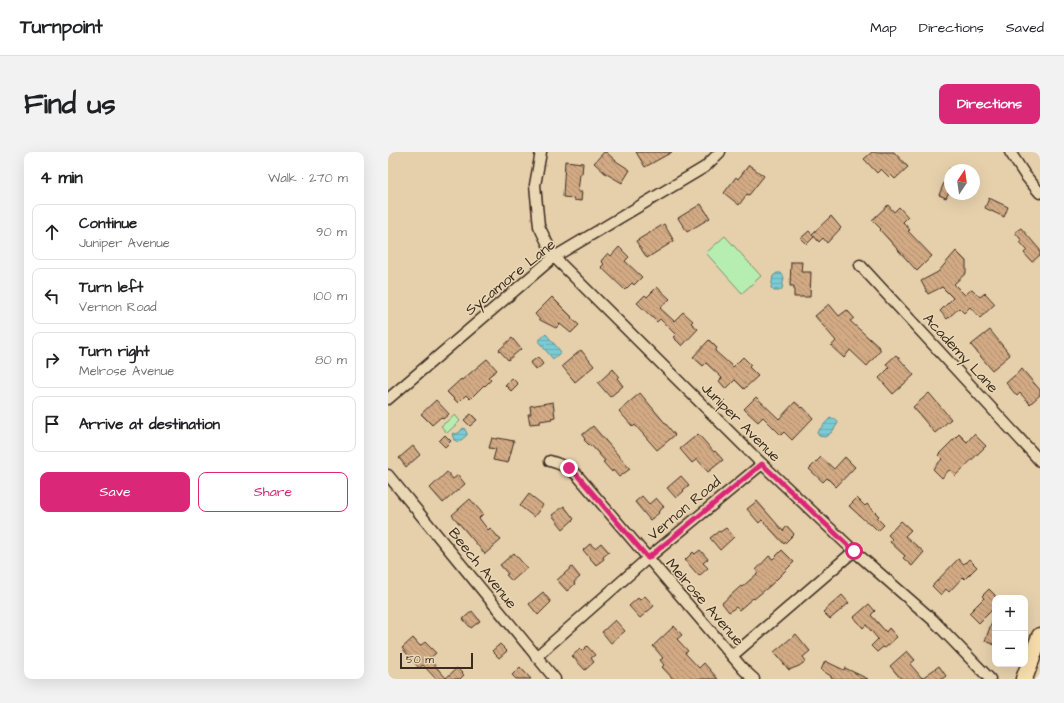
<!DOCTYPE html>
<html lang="en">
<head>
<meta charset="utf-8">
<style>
	:root { --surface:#fff; --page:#f2f2f2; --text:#202124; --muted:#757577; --line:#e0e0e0; --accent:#db2777 }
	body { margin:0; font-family:"Architects Daughter",sans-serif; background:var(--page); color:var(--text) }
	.controls { position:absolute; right:12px; bottom:12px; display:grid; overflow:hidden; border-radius:8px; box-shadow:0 4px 16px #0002 }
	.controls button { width:36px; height:36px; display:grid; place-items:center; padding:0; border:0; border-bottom:1px solid var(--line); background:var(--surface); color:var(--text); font:20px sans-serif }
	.compass { position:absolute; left:556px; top:12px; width:36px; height:36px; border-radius:50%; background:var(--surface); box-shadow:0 4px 16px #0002; rotate:13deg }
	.scale { position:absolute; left:12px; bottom:10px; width:73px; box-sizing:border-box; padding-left:4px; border:2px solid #3b2a1e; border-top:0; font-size:11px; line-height:14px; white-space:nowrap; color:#3b2a1e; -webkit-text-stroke:3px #ead8b5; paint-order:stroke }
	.stop { position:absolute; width:12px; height:12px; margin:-9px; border:3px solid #db2777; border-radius:50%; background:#fff }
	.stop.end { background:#db2777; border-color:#fff; box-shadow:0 1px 4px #0008 }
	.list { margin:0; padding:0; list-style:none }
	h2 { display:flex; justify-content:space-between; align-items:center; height:52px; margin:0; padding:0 16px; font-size:17px }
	h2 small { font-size:13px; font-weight:400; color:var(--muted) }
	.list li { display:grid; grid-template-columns:26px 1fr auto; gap:12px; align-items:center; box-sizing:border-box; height:56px; margin:0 8px 8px; padding:0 8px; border:1px solid var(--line); border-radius:8px }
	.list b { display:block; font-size:15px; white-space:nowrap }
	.list p { margin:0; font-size:13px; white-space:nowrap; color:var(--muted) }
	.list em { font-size:13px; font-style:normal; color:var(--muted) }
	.actions { display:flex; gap:8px; padding:12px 16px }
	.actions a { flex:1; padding:9px 0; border:1px solid var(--accent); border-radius:8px; text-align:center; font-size:14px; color:var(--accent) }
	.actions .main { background:var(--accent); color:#fff }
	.icon { flex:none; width:22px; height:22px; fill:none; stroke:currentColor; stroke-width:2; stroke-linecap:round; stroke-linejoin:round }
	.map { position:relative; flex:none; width:652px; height:527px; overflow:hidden; border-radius:8px }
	header { display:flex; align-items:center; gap:24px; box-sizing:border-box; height:56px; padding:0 20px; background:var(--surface); border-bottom:1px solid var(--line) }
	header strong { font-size:19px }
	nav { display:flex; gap:22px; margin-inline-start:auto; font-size:14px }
	.intro { display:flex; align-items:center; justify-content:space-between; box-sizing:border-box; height:96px; padding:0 24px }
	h1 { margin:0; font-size:28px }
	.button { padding:10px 18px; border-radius:8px; background:var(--accent); color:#fff; font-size:14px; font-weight:700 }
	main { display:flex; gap:24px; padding:0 24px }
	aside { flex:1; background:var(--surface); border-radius:8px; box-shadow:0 4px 16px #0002 }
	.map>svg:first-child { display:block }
	.grass { fill:#b6eeb2; stroke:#788c68 }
	.water { fill:url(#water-rules); stroke:#618b8b }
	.building { fill:url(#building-back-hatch); stroke:#3b2a1e }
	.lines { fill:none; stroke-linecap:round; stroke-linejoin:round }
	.minor-casing { stroke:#3b2a1e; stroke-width:13 }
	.trunk-casing { stroke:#3b2a1e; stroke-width:19 }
	.minor { stroke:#ead8b5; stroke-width:10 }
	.trunk { stroke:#f8deab; stroke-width:16 }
	.route { stroke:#db2777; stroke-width:5 }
	.labels { text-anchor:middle; stroke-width:3; stroke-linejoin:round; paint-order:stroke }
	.street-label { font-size:15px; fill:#3b2a1e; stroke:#ead8b5 }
</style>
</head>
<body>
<header>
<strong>Turnpoint</strong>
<nav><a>Map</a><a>Directions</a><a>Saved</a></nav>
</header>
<div class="intro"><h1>Find us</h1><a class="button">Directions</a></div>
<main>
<aside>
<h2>4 min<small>Walk · 270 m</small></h2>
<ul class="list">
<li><svg class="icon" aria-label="ahead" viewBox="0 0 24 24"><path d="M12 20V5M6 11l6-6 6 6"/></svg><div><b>Continue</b><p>Juniper Avenue</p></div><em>90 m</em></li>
<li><svg class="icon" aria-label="left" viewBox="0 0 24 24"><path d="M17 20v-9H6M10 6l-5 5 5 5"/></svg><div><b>Turn left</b><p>Vernon Road</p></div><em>100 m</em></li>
<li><svg class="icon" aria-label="right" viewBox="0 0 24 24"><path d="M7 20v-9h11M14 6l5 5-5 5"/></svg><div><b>Turn right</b><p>Melrose Avenue</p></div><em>80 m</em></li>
<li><svg class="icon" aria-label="arrive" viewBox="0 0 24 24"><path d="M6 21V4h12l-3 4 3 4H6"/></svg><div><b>Arrive at destination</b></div></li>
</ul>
<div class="actions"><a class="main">Save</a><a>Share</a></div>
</aside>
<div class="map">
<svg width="652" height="527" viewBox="0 0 652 527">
	<defs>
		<pattern id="water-rules" width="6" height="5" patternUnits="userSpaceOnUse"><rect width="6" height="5" fill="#7acbd4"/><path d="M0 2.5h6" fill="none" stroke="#6aaeb6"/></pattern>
		<pattern id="building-back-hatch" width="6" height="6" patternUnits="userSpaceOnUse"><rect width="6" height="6" fill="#d2ab85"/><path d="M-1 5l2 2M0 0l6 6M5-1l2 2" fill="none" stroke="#ac8b6c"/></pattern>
	</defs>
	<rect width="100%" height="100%" fill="#e6d0ac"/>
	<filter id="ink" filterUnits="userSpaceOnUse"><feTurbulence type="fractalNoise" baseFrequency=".025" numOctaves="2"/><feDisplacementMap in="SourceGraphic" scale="8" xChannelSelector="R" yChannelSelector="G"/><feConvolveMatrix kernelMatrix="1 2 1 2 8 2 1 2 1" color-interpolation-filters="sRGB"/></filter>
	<g filter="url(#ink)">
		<g class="grass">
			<path d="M337,84l36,40 -19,17 -36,-40z"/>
			<path d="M67,263l5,6 -13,12 -6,-7z"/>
		</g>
		<g class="water">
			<path d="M389,121h4l3,4 -2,12 -3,2h-5l-3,-3 2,-12z"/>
			<path d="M158,182l15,18 -8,7 -15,-18z"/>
			<path d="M442,266l6,1 2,4 -6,9 -7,5 -6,-1 -2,-4z"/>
			<path d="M76,276l3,5v2l-8,7 -5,-2 -2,-6 1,-1 3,1 4,-2 2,-3z"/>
		</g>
		<g class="building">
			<path d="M216,0h2l10,9 14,9 -8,13 -17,-10 -11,-10z"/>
			<path d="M248,0h36l-27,15z"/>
			<path d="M484,0h22l14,15 -13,12 -4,-4 -2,2 -8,-8 -4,4 -13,-14z"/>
			<path d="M177,9l18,2 -1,11h-2l-2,18h4l-1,9 -8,-1 1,-2 -11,-1z"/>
			<path d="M361,13l15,11 -15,19 -2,-1 -8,11 -15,-12 12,-16 2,2z"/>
			<path d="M562,16v22l-4,8 -7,-3z"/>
			<path d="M601,46l19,9 -4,10 -19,-9z"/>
			<path d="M313,52l9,14 -23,14 -9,-14z"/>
			<path d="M500,53l6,7 5,-5 9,10 -5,5 7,8 -2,1 24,25 -15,15 -37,-41 1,-1 -9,-9z"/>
			<path d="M443,64l10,12 -14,15 -4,-5 -4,4 -7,-8z"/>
			<path d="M276,72l10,17 -27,17 -11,-17z"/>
			<path d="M633,76l19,22v5l-8,7 -8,-9 3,-3 -7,-8 2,-1 -7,-9z"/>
			<path d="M421,79l5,6 -7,7 -6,-6z"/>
			<path d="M231,95l10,10 -4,4 17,16 -8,8 -2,-2 -7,7 -24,-23 3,-3 -3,-3 7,-8 3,3z"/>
			<path d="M568,99l10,10v12l-12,11 11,11 7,-6 8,8 5,-4 10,11 -15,14 -10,-11 -6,6 -5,-5 -12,11 -7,-8 13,-13 -11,-11 -14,7 -7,-13 17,-9z"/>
			<path d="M403,110h11l-1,10h10l-1,25h-16v-11h-4z"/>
			<path d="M269,135l13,12 -10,9 14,13 9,-9 10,9 -2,2 7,6 -16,17 -9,-9 3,-2 -16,-16 -3,3 -20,-19 8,-8 2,2z"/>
			<path d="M164,145l20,20 -1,1 8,7 -8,8 -11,-9 -4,4 -16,-8 -5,-6z"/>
			<path d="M441,152l10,12 8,-6 7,8 -4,3 30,27v3l-13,15 -17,-16 -6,8 -13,-12 5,-5 -21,-25z"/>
			<path d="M602,178l20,25 -18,15 -21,-25z"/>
			<path d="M124,186l9,11 -13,11 -9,-10z"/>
			<path d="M321,188l8,8 -2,3 18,16 10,-10 8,8 -2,2 9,9 -14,13 -9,-9 -9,9 -7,-8 3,-3 -16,-15 -3,3 -10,-9z"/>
			<path d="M193,198l13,16 -19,16 -13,-16z"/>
			<path d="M508,203l18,20 -21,19 -14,-16 10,-10 -3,-4z"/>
			<path d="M150,205l5,7 -7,6 -6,-7z"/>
			<path d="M99,207l10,11 -9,7 3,3 -6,6 -1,-1 -14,14 -4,-4 -8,8 -11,-11 14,-13 1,1z"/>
			<path d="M225,217l6,7 -2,2 6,8 -13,11 -12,-14z"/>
			<path d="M634,217l18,21v5l-10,9 -10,-11 -3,3 -11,-13z"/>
			<path d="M124,226l6,6 -7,7 -6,-6z"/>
			<path d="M252,241l35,42 -18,15 -22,-25 -2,2 -14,-16z"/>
			<path d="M541,241l22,26 -16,14 -22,-26z"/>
			<path d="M368,245l23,22 16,-17 7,6 1,-1 10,11 -21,22 -8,-8 -3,3 -18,-18 -5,5 -14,-13z"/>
			<path d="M48,248l13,14 -6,5 -2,-2 -9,8 -11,-11z"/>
			<path d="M165,250l2,15 -4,1 1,1 -12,2v2l-10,1 -2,-10h3l-1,-8z"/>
			<path d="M83,262l6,6 -7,6 -6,-6z"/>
			<path d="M205,274l37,43 -11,8 -6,-7 -1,2 -9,-10 2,-1 -14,-16 -1,1 -6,-6 1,-1 -3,-4z"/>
			<path d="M310,282l16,18 1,-1 8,9 -15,12 -11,-13 -5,4 -12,-14z"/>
			<path d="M571,282l8,8 7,-8 12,12 -31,30 -6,-6 -7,8 -9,-9 9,-10 -4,-4z"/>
			<path d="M57,283l6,6 -6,6 -6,-6z"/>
			<path d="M104,286l5,1 1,-1 16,3 -6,22 -15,-3 3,-11 -7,-1z"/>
			<path d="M25,294l7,9 -14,12 -7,-9z"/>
			<path d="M433,305l13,12 11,-12 10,10 -19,20 -9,-9 -4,4 -14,-13z"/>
			<path d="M59,320l6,7 5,-4 7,9 -22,19 -13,-15z"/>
			<path d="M293,324l8,9 -6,5 1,1 -8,7 -9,-10z"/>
			<path d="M141,342l14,11 -9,12 -14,-11z"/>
			<path d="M254,344l7,8 7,-6 8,9 -6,5 1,1 -9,7 -15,-18z"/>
			<path d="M469,346l8,8 2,-2 12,12 -2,2 7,7 -6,6 -7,-7 -1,1 -21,-19z"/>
			<path d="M82,347l13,15 -4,4 9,12 2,-2 11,12 -16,14 -33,-39z"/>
			<path d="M369,349l26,30 4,-5 7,8 -10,10 -22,-24 -3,3 -12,-14z"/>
			<path d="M176,354l10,13 -11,10 -11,-14z"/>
			<path d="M513,369l10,9 -6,6 19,16 -12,14 -9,-8 2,-2 -15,-14 2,-3 -4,-4z"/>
			<path d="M338,376l8,9 -14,13 -10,-12 9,-7 1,1z"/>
			<path d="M213,391l8,9 -6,5 1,2 -8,6 -13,-15 7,-6 5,4z"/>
			<path d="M312,398l8,9 -5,4 5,5 -9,8 -14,-16 8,-8 2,2z"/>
			<path d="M394,398l12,12 -23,23 -17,14 -1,-1 -14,12 -3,-3 -7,5 -7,-9 19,-17 1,1 16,-14 -2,-3 13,-14 4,3z"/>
			<path d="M126,401l13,15 -15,13 -6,-6 2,-1 -8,-9z"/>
			<path d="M570,407l6,5 5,-5 8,8 -12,12 -2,-2 -14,15 -3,-3 -5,6 -9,-9z"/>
			<path d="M184,415l8,10 -6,5 1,2 -8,7 -10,-11z"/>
			<path d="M601,437l6,6v12l-16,16 -10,-10 15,-15 -2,-2z"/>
			<path d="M155,440l8,10 -13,13 -9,-11z"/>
			<path d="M454,443l7,8 -19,16 -7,-7z"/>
			<path d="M257,444l9,10 -14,12 -11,-12 9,-8 2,2z"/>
			<path d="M481,452l6,7 -4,4 15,17 3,-4 8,9 -12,11 -2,-1 -6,5 -6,-6 7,-7 -12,-14 -3,3 -9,-11z"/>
			<path d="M84,459l8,10 -9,7 -8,-9z"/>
			<path d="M606,464h1v29l-10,-4z"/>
			<path d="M227,468l10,11 -14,12 -9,-11z"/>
			<path d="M286,474l8,9 -5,4 11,12 -3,2 14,15 5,-5 14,16h-45l-11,-12 2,-2 -4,-5 3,-2 -10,-12z"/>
			<path d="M408,482l14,17 -7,6 3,4 -7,5 -10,4 -15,-18z"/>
			<path d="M25,486l7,8 5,-4 11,11 -7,6 17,19 11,-10 7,7 -4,4h-24l-13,-14 -4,3 -17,-20z"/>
			<path d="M112,492l7,7 -8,7 -7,-7z"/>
			<path d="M199,494l8,9 -4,3 3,4 -9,8 -13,-14 8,-7 2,2z"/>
			<path d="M519,499l8,9 -5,4 12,14 17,-12 7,10 -4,3h-41l-11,-13z"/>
			<path d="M437,509l19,9 1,-2 23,11h-33l-4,-2v-1l-10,-6z"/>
			<path d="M132,515l11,12h-15l-4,-4z"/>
		</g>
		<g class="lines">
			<defs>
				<g id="minor">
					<path d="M153,0l-6,33 4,41 15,31 208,207 92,87 79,69 57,59"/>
					<path d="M622,0l15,23 15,18"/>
					<path d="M472,113l180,196"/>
					<path d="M0,247l166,-142 151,-90 15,-15"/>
					<path d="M162,309c11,3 19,7 27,14l167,195 10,9"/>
					<path d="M0,323l167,204"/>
					<path d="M344,504l122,-105"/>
					<path d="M148,505l112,-99 114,-94"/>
				</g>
				<path id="trunk" d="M636,527l16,-43"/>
			</defs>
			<use href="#minor" class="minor-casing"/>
			<use href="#trunk" class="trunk-casing"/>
			<use href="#minor" class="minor"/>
			<use href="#trunk" class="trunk"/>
		</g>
	</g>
	<g class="lines" filter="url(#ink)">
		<path class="route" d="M181,316l8,7 71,83 114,-94 92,87"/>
	</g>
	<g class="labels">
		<g class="street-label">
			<text transform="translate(122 125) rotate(-39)" y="5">Sycamore Lane</text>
			<text transform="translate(573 201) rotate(47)" y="5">Academy Lane</text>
			<text transform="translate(353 270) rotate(45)" y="5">Juniper Avenue</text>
			<text transform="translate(296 356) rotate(-40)" y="5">Vernon Road</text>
			<text transform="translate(95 416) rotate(51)" y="5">Beech Avenue</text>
			<text transform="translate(317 450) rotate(49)" y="5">Melrose Avenue</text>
		</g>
	</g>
</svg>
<div class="controls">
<button>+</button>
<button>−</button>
</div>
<svg class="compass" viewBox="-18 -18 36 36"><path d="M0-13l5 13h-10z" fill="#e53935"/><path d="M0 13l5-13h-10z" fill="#757577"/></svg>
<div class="scale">50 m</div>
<div class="stop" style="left:466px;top:399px"></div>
<div class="stop end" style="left:181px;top:316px"></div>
</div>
</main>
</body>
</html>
